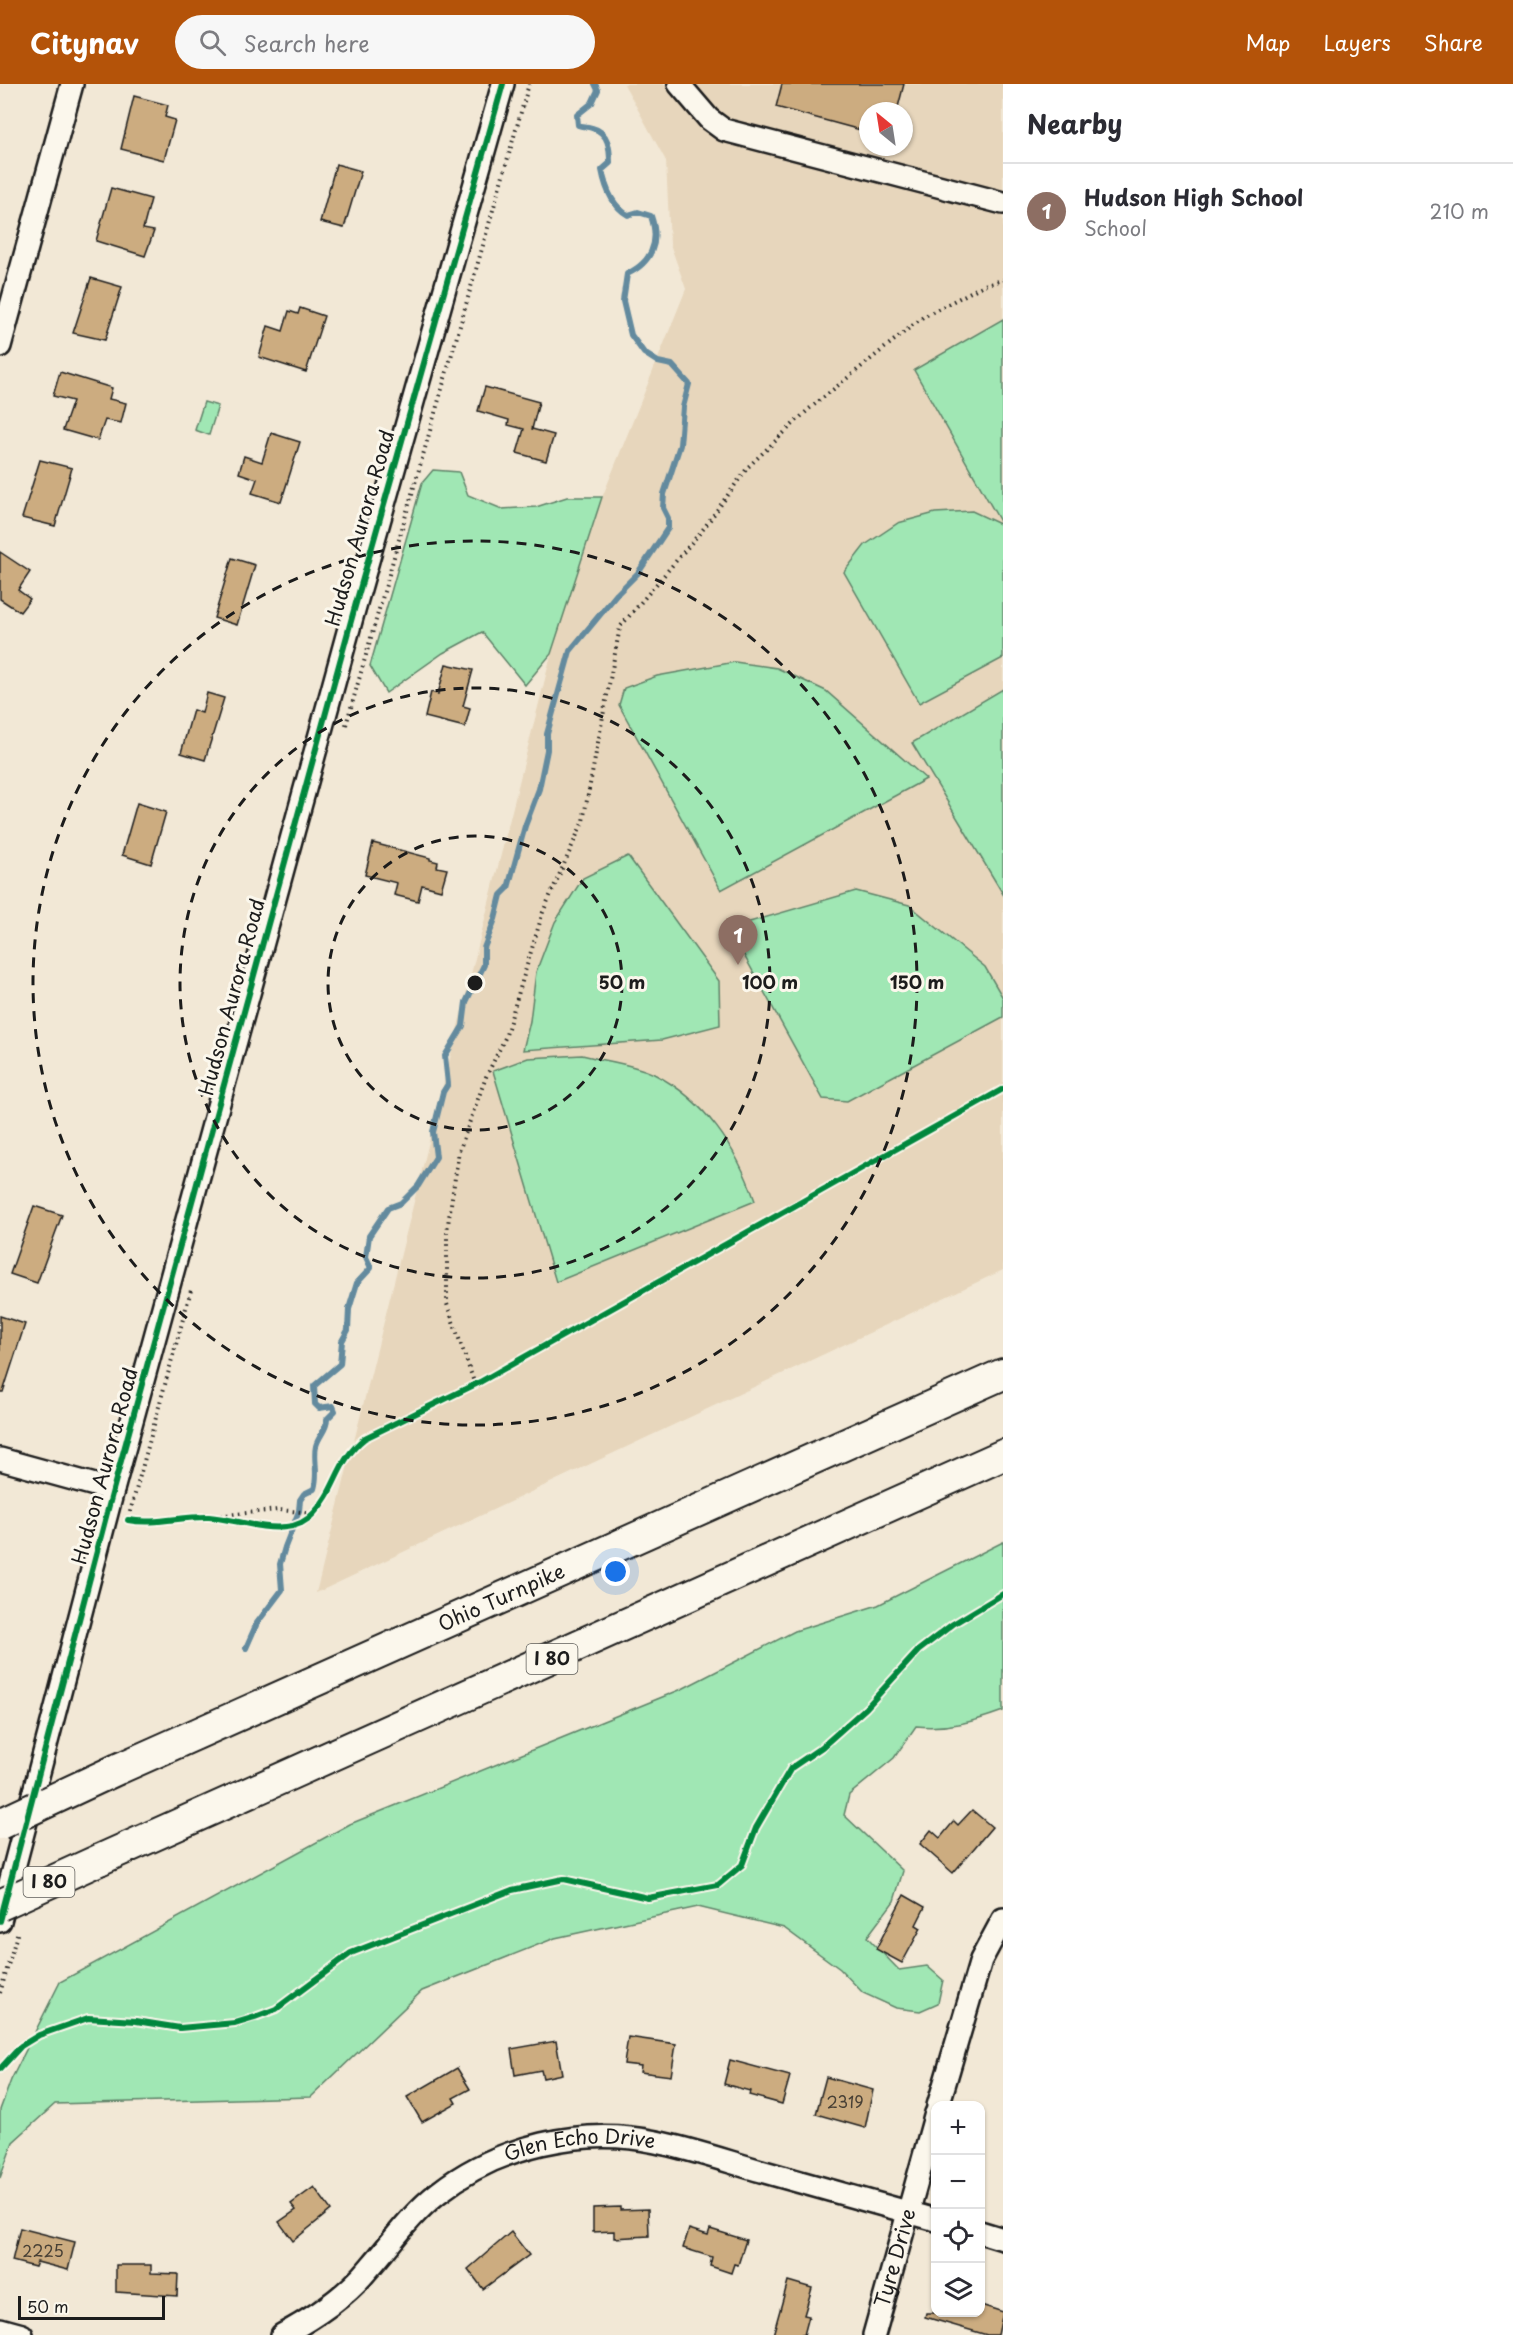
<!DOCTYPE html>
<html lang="en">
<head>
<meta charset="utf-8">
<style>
	:root { --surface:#fff; --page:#f7f7f7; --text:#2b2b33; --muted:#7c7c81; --line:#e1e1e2; --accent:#b45309 }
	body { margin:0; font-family:"Playpen Sans",sans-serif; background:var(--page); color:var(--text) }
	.controls { position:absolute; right:18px; bottom:18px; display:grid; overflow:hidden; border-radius:12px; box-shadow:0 2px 4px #0004 }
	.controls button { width:54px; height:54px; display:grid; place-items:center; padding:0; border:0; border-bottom:2px solid var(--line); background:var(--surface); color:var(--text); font:30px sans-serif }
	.compass { position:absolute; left:859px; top:18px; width:54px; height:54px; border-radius:50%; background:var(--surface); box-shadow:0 2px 4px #0004; rotate:330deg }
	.scale { position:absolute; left:18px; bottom:15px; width:147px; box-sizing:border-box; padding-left:6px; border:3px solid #1c1c1c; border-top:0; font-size:16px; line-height:21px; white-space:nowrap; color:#1c1c1c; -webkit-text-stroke:4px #fbf7ec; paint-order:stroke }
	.you { position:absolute; left:616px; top:1488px; width:21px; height:21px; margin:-15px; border:4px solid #fff; border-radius:50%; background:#1a73e8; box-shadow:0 0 0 9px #1a73e833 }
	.badge { display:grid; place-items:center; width:39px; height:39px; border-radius:50%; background:var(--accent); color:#fff; font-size:20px; font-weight:700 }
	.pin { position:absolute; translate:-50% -50px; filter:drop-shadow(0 2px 3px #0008) }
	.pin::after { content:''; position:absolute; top:32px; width:21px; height:18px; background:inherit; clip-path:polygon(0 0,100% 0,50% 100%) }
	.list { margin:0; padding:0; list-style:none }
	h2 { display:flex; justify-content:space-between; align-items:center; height:78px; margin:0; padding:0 24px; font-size:26px }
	h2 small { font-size:20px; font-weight:400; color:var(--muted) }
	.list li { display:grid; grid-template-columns:39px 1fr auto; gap:18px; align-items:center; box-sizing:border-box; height:96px; padding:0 24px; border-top:2px solid var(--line) }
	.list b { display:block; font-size:22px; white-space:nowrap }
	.list p { margin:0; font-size:20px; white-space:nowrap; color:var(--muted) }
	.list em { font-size:20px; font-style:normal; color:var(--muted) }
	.icon { flex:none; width:33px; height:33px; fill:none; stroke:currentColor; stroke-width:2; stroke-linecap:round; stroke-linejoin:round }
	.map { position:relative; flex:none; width:1003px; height:2251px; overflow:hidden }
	header { display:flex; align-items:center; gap:36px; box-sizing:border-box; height:84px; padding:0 30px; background:var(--accent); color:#fff }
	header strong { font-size:28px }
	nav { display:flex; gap:33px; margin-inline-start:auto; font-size:21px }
	.search { width:420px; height:54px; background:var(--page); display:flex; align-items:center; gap:15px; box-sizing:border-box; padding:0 21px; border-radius:33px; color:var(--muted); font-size:22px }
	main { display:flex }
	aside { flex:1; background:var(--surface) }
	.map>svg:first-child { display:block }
	.built { fill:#e7d6bc; fill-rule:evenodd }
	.green { fill:#a0e7b4; stroke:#5e8268; stroke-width:1.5 }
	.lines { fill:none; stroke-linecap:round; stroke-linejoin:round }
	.stream { stroke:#638a9e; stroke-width:6 }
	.building { fill:#ccac80; stroke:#1c1c1c; stroke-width:1.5 }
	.minor-casing { stroke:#1c1c1c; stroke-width:26 }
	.highway-casing { stroke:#1c1c1c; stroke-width:34 }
	.path { stroke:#1c1c1c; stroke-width:4; stroke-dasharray:1.5 4.5; stroke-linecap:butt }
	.minor { stroke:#fbf7ec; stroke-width:21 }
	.highway { stroke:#fbf7ec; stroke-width:30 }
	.highway-bridge-casing { stroke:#1c1c1c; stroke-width:34; stroke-linecap:butt }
	.highway-bridge { stroke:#fbf7ec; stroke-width:30 }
	.cycleway-casing { stroke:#fbf7ec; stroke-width:10 }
	.cycleway { stroke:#00873e; stroke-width:6 }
	.ring { fill:none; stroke:#1c1c1c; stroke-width:3; stroke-dasharray:10 8 }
	.labels { text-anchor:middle; stroke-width:6; stroke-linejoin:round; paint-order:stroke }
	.number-label { font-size:16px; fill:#484035 }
	.shield { fill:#fbf7ec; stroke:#5f5e5a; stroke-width:1.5 }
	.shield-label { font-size:18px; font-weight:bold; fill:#1c1c1c }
	.street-label { font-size:20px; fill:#1c1c1c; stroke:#fbf7ec }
	.centre { fill:#1c1c1c; stroke:#fbf7ec; stroke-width:3 }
	.ring-label { font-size:18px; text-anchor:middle; font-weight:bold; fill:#1c1c1c; stroke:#fbf7ec; stroke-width:6; stroke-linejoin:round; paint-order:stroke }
</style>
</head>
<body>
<header>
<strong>Citynav</strong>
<div class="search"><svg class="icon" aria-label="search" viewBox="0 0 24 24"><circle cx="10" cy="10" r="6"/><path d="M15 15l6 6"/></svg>Search here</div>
<nav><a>Map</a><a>Layers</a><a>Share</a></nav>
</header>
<main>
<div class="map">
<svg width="1003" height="2251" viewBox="0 0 1003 2251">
	<rect width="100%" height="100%" fill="#f2e8d6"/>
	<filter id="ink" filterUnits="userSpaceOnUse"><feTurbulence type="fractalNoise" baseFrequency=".0167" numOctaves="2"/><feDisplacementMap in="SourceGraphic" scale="12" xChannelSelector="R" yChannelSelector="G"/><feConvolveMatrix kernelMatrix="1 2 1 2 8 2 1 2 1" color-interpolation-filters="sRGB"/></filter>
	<g filter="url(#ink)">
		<path class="built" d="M624,0h379v1186l-687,323 234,-934 39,-129 97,-241 -16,-45 -4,-83zM868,27h36v36h-36z"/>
		<g class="green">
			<path d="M1003,235v339l-84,45 -75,-131 21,-27 33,-22 37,-10 37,-2 30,14 -88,-155z"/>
			<path d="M204,318l14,4 -9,29 -14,-5z"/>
			<path d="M433,386l26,2 9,23 34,14 34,-2 31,-10h35l-51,157 -26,31 -43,-53 -39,21 -57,40 -16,-27 52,-183z"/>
			<path d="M735,578l42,6 49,23 100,88 -205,111 -102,-185 5,-17 33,-12z"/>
			<path d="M1003,605v205l-91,-151z"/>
			<path d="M628,772l91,125 1,44 -58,15 -139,10 7,-29 6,-49 19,-50 28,-44z"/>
			<path d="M856,807l53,14 76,62 18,31v19l-156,84 -24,-2 -94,-171z"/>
			<path d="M582,971c23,6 52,9 72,19 51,26 83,74 101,127l-199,81 -63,-211 35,-13z"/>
			<path d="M1003,1458v169c-30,11 -55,18 -87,15l-22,32 -45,37 -5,20 59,56 -9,30 -27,36 32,33 28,-4 16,14 -5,23 -18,8 -24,-3 -33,-15 -23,-24 -56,-41 -86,-21 -143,31 -133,53 -111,106 -256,7 -42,38 -13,36v-68l11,-30 49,-98 290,-158 332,-135 113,-58 83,-26z"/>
		</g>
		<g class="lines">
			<path class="stream" d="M246,1564l11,-25 25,-33 -2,-26 5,-17 14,-36 1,-11 4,-6 10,-5c5,-17 -1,-29 2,-43 3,-11 11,-16 11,-27l8,-8 -2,-5 -14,2 -4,-4 -1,-18 26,-22 2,-23 6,-11 1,-21 8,-26 14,-15 -5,-11 3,-21 19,-28 13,-5 17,-17 18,-29 -3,-25 10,-40 5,-8 -3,-28 18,-30 3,-24 18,-37v-17l11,-29 6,-24 7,-7 17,-62 14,-37 8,-39v-16l23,-83 47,-57 21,-21 30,-45v-10l-5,-10 1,-14 16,-49 3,-38 6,-23 -17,-19 -14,-3 -14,-9 -13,-18 -8,-34 4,-27c25,-12 33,-32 24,-58l-13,-4 -10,3c-16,-9 -23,-29 -26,-45l8,-7c0,-14 -1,-31 -18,-35 -5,-2 -9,-1 -14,-3l-1,-10 15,-12 6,-13 -3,-6"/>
		</g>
		<g class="building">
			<path d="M782,0h122l-7,27h-29v21l-92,-25z"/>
			<path d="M134,12l34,9 -3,12 10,3 -11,40 -43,-11z"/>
			<path d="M336,80l25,7 -17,57 -24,-6z"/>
			<path d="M111,104l40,11 -8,30 11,2 -9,25 -49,-15z"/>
			<path d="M91,194l31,9 -17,53 -32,-7z"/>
			<path d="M300,224l24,8 -18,56 -47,-15 9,-31 15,5 6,-20 9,3z"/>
			<path d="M60,288l52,16 -3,11 17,4 -5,20 -16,-3 -7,20 -35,-10 10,-29 -20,-5z"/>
			<path d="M485,303l54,15 -7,27 22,6 -8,26 -29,-8 7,-24 -16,-4 1,-5 -31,-9z"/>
			<path d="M271,349l29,9 -19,60 -29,-9 5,-14 -18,-6 5,-17 18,6z"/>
			<path d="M40,376l32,8 -17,58 -33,-8z"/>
			<path d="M0,468l30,20 -12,18 12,9 -10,13 -20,-13z"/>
			<path d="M232,474l23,7 -18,60 -23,-7z"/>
			<path d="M446,580l27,6 -10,36 7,2 -5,19 -40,-10 6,-25 7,2z"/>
			<path d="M207,609l17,5 -19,62 -24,-7 12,-43 9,3z"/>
			<path d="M137,719l29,9 -15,52 -29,-9z"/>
			<path d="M373,759l57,15v2l8,2 -1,5 10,2 -6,21 -19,-5 -4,16 -24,-6 3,-12 -32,-8z"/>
			<path d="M34,1122l28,9 -25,68 -27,-9z"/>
			<path d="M0,1232l25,8 -22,68h-3z"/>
			<path d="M972,1726l20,17 -39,46 -33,-29 11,-14 9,8 14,-17 4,4z"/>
			<path d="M904,1811l21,12 -9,18 5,3 -19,35 -26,-14z"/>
			<path d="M628,1953l48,7 -5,32 -31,-4 1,-6 -17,-2z"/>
			<path d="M556,1957l6,33 -19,4 -2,-8 -26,5 -4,-26z"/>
			<path d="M730,1976l60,16 -8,28 -33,-9 1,-4 -26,-7z"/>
			<path d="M457,1984l13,21 -17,9 3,5 -34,19 -15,-25z"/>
			<path d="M826,1993l47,13 -8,38 -49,-14z"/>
			<path d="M314,2103l17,23 -38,31 -14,-19 17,-12 -5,-6z"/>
			<path d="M620,2123v3l28,-1 1,27 -35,2v-7l-21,1v-24z"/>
			<path d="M20,2144l55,14 -7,28 -31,-8 -2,5 -23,-6z"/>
			<path d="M689,2145l19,6 2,-6 36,11 -8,25 -4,-1 -3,9 -21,-7 2,-9 -29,-9z"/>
			<path d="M511,2148l18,23 -46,34 -15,-20z"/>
			<path d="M116,2181h35v8l27,1 -1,22 -61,-4z"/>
			<path d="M788,2197l24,7 -8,27 5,1 -5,19h-31z"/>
			<path d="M981,2221l22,7 -5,23h-11l-62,-18 1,-4h55z"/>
		</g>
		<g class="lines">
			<defs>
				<g id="minor">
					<path d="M679,0l30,35 15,11 279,73"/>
					<path d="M0,262l72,-262"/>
					<path d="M0,1375l113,31"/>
					<path d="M0,1837l113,-431 241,-880 149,-526"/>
					<path d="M938,2022l43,-146 22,-41"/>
					<path d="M980,2148l23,7"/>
					<path d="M0,2245l22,6"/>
					<path id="s1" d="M282,2251c33,-18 65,-39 89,-69 22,-25 40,-52 67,-73 60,-47 144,-67 218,-51 35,7 70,19 105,29 58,16 116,32 175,49"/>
					<path id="s2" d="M874,2251l62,-222"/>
				</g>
				<g id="highway">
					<path id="s3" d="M118,1685l885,-395"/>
					<path d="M99,1776l904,-405"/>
				</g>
			</defs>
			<use href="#minor" class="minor-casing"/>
			<use href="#highway" class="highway-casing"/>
			<g class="path">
				<path d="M346,641l183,-641"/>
				<path d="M475,1301l-28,-81v-73l12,-80 27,-74 19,-39 38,-126 40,-91 37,-194 84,-99 44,-61 61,-58 114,-92 61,-32 19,-5"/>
				<path d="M130,1428l61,-222"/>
				<path d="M215,1432l63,-6 36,3"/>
				<path d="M128,1436c27,5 54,-4 81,-3 26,2 52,13 77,10 12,-1 21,-6 28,-14 23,-24 22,-52 51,-75l115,-56 523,-293"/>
				<path d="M0,1909l18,-62"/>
			</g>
			<use href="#minor" class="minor"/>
			<use href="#highway" class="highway"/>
			<defs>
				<g id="highway-bridge">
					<path d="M0,1740l118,-55"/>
					<path d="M0,1821l99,-45"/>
				</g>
			</defs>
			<use href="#highway-bridge" class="highway-bridge-casing"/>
			<use href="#highway-bridge" class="highway-bridge"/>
			<defs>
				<g id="cycleway">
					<path d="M128,1436c27,5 54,-4 81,-3 26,2 52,13 77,10 12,-1 21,-6 28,-14 23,-24 22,-52 51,-75l115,-56 523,-293"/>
					<path d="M0,1837l113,-431 241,-880 149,-526"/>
					<path d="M0,1985l21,-23 18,-11 49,-17 48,3 44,7 55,-5 20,-6 21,-8 75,-56 161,-63 51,-11 85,19 70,-13 24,-20 14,-37 35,-60 31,-21 44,-39 53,-58 34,-26 50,-30"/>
				</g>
			</defs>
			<use href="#cycleway" class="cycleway-casing"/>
			<use href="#cycleway" class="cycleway"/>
		</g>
	</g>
	<g class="ring">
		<circle cx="475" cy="899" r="147"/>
		<circle cx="475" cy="899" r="295"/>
		<circle cx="475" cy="899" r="442"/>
	</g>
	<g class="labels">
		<g class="number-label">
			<text x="845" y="2024">2319</text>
			<text x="43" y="2173">2225</text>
		</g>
		<g class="shield">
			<rect x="526.5" y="1560" width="51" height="30" rx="4.5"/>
			<rect x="23.5" y="1783" width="51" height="30" rx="4.5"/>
		</g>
		<g class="shield-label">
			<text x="552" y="1581">I 80</text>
			<text x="49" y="1804">I 80</text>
		</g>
		<g class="street-label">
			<text transform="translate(360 444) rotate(-74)" y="7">Hudson Aurora Road</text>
			<text transform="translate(232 913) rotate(-75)" y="7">Hudson Aurora Road</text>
			<text transform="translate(105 1382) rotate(-75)" y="7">Hudson Aurora Road</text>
			<text dy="7" stroke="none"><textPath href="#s3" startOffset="420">Ohio Turnpike</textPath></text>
			<text dy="7" stroke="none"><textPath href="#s1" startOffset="366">Glen Echo Drive</textPath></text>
			<text dy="7" stroke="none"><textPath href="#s2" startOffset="80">Tyre Drive</textPath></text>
		</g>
	</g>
	<circle cx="475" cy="899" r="9" class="centre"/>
	<g class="ring-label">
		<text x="622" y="905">50 m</text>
		<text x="770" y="905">100 m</text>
		<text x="917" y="905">150 m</text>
	</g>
</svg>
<div class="controls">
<button>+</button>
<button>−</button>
<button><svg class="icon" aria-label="locate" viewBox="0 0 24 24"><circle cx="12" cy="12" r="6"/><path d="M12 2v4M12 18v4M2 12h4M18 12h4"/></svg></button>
<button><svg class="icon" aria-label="layers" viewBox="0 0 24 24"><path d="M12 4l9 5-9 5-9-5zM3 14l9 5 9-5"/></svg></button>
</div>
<svg class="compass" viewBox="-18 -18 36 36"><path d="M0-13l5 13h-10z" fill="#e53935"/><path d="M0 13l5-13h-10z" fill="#7c7c81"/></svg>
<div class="scale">50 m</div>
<div class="you"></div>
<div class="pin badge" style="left:738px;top:881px;background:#8d6e63">1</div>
</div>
<aside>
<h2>Nearby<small></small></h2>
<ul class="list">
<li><span class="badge" style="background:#8d6e63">1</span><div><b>Hudson High School</b><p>School</p></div><em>210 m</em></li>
</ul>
</aside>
</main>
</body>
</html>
